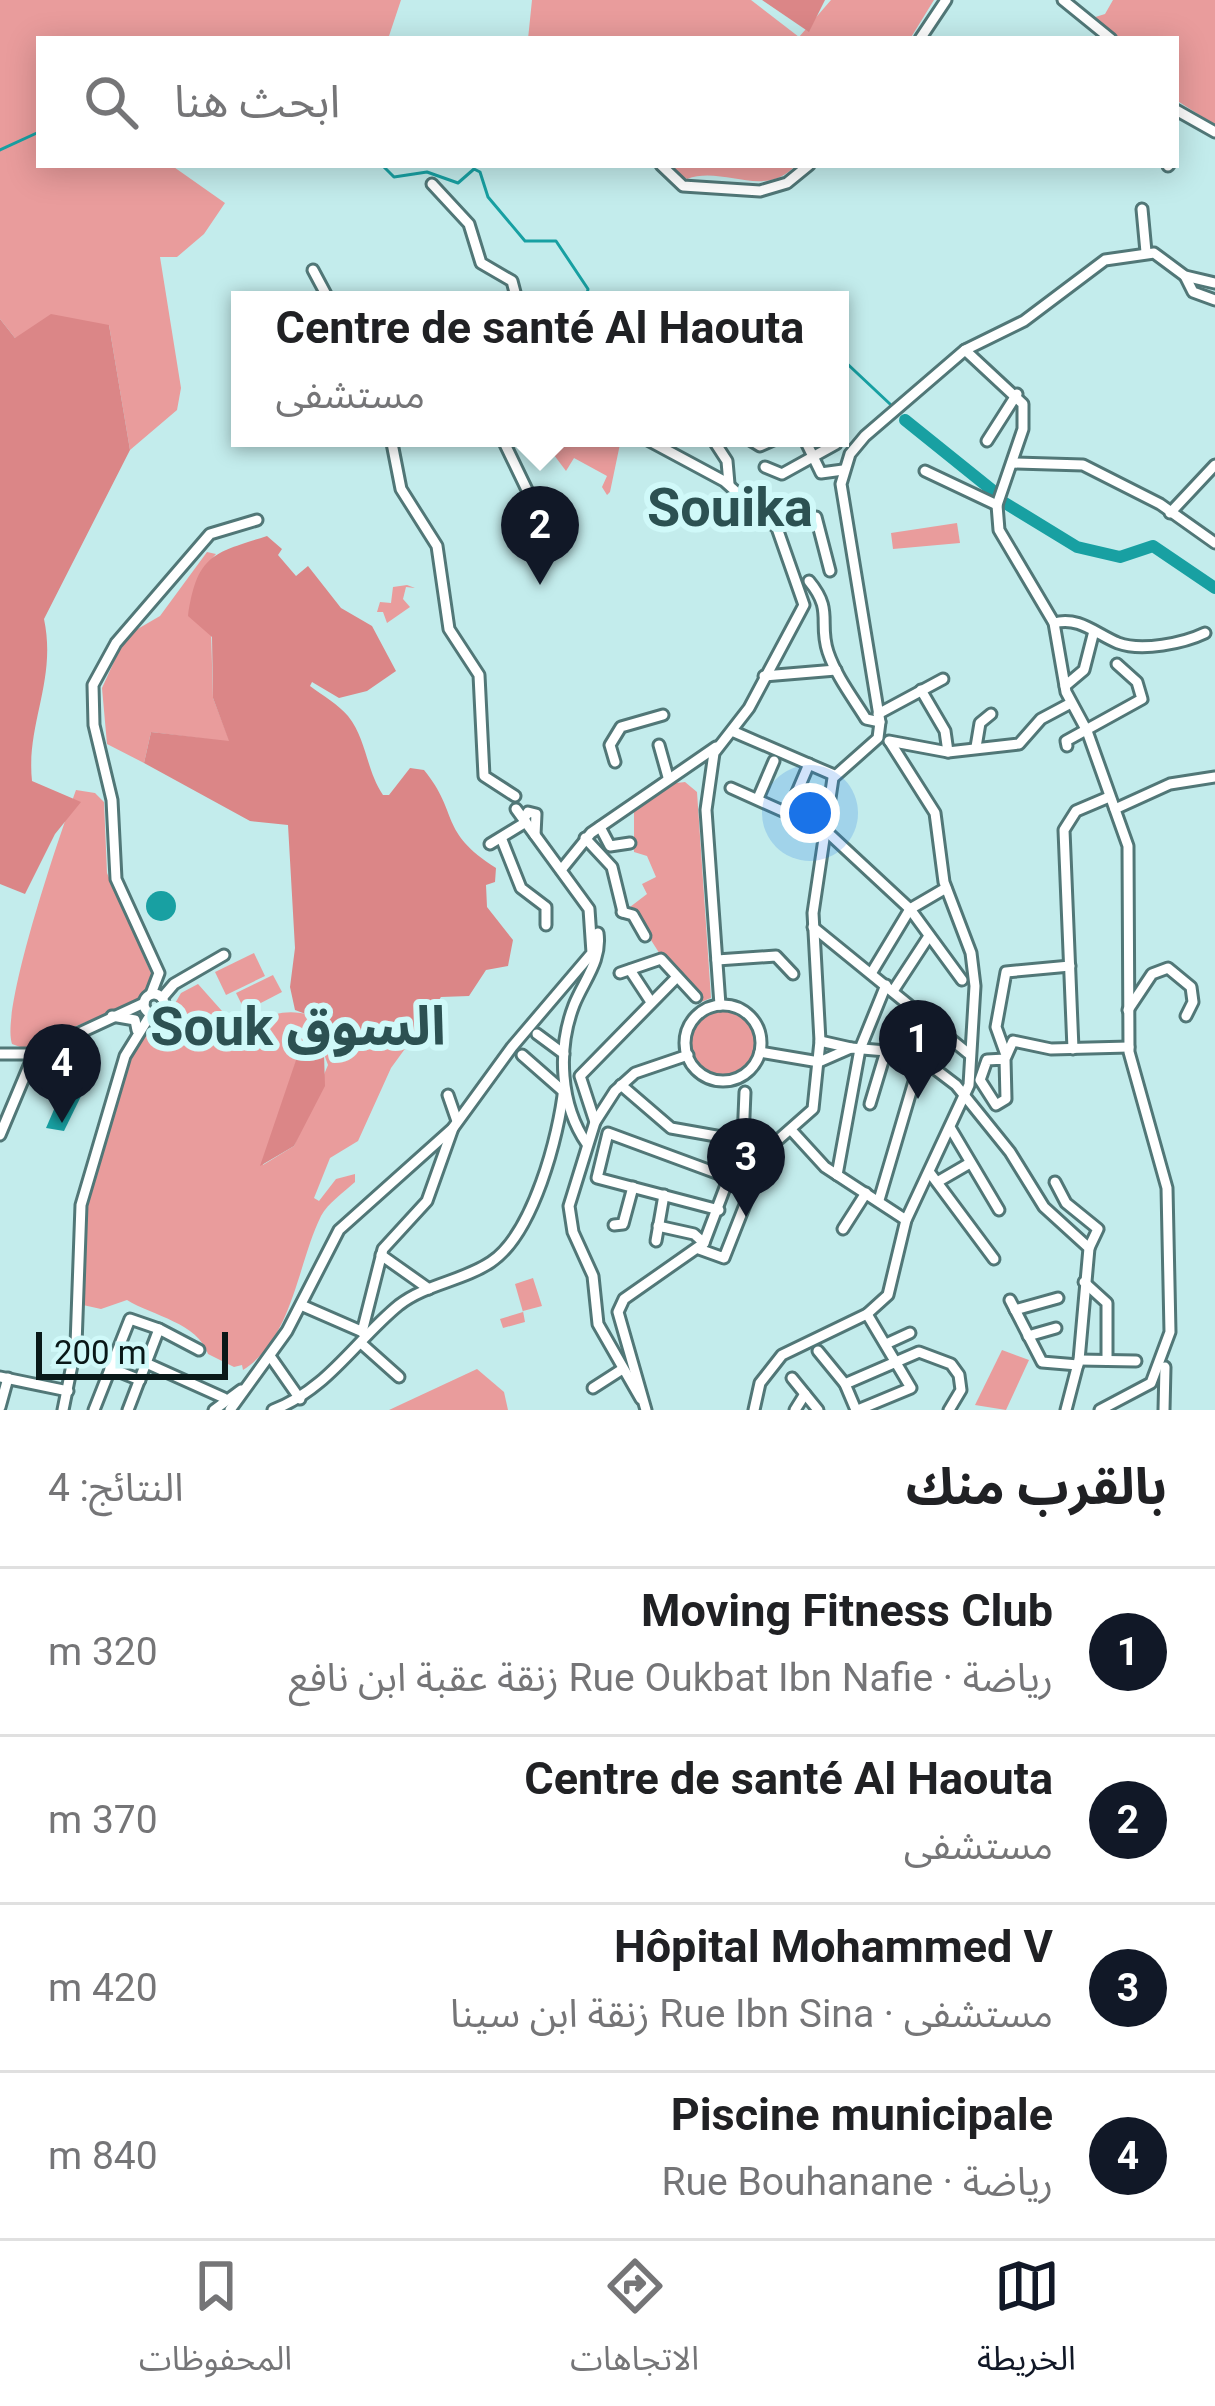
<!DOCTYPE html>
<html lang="ar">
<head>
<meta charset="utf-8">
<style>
	:root { --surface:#fff; --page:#f2f2f2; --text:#202124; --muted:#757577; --line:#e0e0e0; --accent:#111827 }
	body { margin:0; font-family:Roboto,"Noto Sans Arabic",sans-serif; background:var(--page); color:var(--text); direction:rtl }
	.scale { position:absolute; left:36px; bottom:30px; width:192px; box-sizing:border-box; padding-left:12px; border:6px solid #091818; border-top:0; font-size:33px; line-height:42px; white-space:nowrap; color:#091818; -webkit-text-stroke:9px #d0f9f9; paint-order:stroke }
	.you { position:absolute; left:810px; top:813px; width:42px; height:42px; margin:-30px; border:9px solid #fff; border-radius:50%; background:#1a73e8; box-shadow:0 0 0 18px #1a73e833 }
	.badge { display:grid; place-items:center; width:78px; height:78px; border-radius:50%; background:var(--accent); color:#fff; font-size:39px; font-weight:700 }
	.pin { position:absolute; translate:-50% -99px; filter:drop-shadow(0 3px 6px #0008) }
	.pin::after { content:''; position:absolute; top:63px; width:42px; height:36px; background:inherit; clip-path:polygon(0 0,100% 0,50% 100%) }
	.popup { position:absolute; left:231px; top:291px; width:618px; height:156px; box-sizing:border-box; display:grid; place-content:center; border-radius:0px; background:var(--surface); filter:drop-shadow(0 3px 9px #0005); font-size:39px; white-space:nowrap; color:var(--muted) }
	.popup b { font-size:45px; color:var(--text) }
	.popup::after { content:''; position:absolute; left:50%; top:100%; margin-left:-24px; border:24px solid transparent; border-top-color:var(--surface) }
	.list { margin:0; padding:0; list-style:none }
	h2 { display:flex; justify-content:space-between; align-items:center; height:156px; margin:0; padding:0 48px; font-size:51px }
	h2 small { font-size:39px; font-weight:400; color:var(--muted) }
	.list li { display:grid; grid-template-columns:78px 1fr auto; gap:36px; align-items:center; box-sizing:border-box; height:168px; padding:0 48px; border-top:3px solid var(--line) }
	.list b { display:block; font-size:45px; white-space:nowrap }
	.list p { margin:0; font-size:39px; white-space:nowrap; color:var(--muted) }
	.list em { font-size:39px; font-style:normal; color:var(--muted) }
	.icon { flex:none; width:66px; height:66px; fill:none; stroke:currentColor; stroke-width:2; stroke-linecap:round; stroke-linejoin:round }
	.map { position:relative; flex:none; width:1215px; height:1410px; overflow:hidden; direction:ltr }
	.search { position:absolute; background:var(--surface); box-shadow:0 6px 30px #0003; left:36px; right:36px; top:36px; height:132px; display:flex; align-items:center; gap:30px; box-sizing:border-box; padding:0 42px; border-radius:0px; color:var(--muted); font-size:45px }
	.sheet { height:828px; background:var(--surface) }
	nav { display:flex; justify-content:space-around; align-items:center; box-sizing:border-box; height:168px; border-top:3px solid var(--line); background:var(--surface); font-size:33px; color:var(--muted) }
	nav a { display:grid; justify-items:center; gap:6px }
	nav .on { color:var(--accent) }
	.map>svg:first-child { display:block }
	.green { fill:#e99c9c }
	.forest { fill:#db8687 }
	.water { fill:#18a0a2 }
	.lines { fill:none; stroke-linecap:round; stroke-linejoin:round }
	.stream { stroke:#18a0a2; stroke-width:3 }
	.river { stroke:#18a0a2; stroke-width:12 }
	.minor-casing { stroke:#517777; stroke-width:15 }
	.minor { stroke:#fff; stroke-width:9 }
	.labels { text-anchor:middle; stroke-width:12; stroke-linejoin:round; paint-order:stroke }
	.district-label { font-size:54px; font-weight:bold; fill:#2c5152; stroke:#d0f9f9 }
</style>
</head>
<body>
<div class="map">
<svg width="1215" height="1410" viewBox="0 0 1215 1410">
	<rect width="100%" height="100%" fill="#c3ecec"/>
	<g class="green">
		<path d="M0,0h401l-13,39h-349v126h132l54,38 -21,31 -27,23h-17l21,131 -4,22 -47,40 -21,-125 -94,13 -15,-19z"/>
		<path d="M532,0h219l48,37 32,-37h103l-24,39h-382z"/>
		<path d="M1113,0h102v125l-39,-25v-61h-57l-30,-20 16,-5z"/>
		<path d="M666,165h130c-31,35 -73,0 -109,14z"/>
		<path d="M545,438l75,6 -10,48 -3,3 -5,-8 5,-11 -33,-18 -8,13 -12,-16 3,-13z"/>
		<path d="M957,523l3,20 -67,6 -2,-16z"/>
		<path d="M207,552l9,2 -7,8 4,136 17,44 -79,-10 -7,31 -37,-19 -5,-56 16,-35 11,-19 31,-18z"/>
		<path d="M407,585l8,3 -9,-1 -3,12 7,8 -23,16 -4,-11h-6l3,-10 11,1 2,-16z"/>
		<path d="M685,782l12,10 14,206 -10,4 -38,-43 -33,-52 17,-13 -5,-10 14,-7 -9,-21 -13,-4v-45l34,-23z"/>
		<path d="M76,790l19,3 9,9 3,71 47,107 -15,20 -116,48 -11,-4c-12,-35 48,-210 64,-254z"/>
		<path d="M254,953l11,23 -39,19 -11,-23z"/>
		<path d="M273,975l9,17 -37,19 -9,-18z"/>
		<path d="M198,984l32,36c35,5 43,-15 81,-5l-48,150 31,-19 34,-81 -4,-11 99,-30 -32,44 -33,73 -28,17 -16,40 5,3 17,-22 19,-5v8c-11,10 -27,21 -34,34 -24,49 -28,122 -78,154l-1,-5 -8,2 -26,-13c-10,-31 -55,-38 -81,-54l-26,9 -18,-4c-3,-85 15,-215 69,-284l14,-2 15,-26z"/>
		<circle cx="724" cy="1043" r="34"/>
		<path d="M533,1278l9,28 -19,5 2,11 -22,6 -3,-9 23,-7 -8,-28z"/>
		<path d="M1002,1350l27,10 -23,50 -31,-5z"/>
		<path d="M477,1369l27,23 4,18h-119z"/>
	</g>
	<g class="forest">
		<path d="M762,0h63l-16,32z"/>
		<path d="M51,314l58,11 21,125 -86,169c13,61 -18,105 -12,162l49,21 -26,32 -30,60 -25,-10v-565l15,19z"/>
		<path d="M267,536l15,13 -4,6 18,21 12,-10 33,42 31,18 24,45 -29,20 -28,7 -27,-16 -2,4c12,9 29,19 38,30 19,24 18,54 35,79h6l21,-27 14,2c36,44 14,61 72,98l-1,14 -9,3 1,22 26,33 -5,26 -22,4 -17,26 -28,1 -18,27 -99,30 1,32 -31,60 -34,20 51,-150 -16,-6 -5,-23 5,-39 -7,-123 -38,-4 -106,-58 7,-31 78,9 -16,-43 -1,-61 -24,-21c9,-62 26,-63 79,-80z"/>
	</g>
	<g class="water">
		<circle cx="161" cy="906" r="15"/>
		<path d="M78,1083l8,3 -22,45 -18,-3 19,-44z"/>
	</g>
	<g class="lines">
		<g class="stream">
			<path d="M0,150l39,-18"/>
			<path d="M315,165h13"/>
			<path d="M382,165l12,12 33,-5 31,11 16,-14 6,3 8,25 37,44h31l32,48 -2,11"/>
			<path d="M840,357l50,47"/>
		</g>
		<g class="river">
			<path d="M905,420l87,70"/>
			<path d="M1005,503l72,44 43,10 33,-11 62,42"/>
		</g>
		<defs>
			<g id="minor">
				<path d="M1063,0l48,39"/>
				<path d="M920,39l26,-39"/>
				<path d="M1176,110l39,22"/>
				<path d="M661,165l22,21 77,5 27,-8 22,-18"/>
				<path d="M1168,166l1,-1"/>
				<path d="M432,184l37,40 12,39 31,18 5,19"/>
				<path d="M1142,209l4,43"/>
				<path d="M313,270l16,30"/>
				<path d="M1185,276l8,16 22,8"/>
				<path d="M965,350l58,54v25l-26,76 2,25 55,93 12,69 21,39 41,115 1,206 38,136 3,144 -19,51 -51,27"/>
				<path d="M391,438l10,51 36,57 12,83 30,46 5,101 31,20"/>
				<path d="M502,438l27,56"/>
				<path d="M644,438l80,43 53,47 27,77 -55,103 -35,45 -8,57 14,195"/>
				<path d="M712,438l15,23 2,23"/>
				<path d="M747,438l13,8 18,-8"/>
				<path d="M804,438l17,35 22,-3"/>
				<path d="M987,441l30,-47"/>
				<path d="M1012,463l71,2 77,39 55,39"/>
				<path d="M765,467l17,7 54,-30"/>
				<path d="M925,471l72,34"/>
				<path d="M1170,513l45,-48"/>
				<path d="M816,517l14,54"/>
				<path d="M809,581c25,30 9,41 19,71 8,24 25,46 38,67l14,3"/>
				<path d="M1054,623c25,-7 42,11 64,20 24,9 66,0 87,-10"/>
				<path d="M764,676l72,-6"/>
				<path d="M1065,686l19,-16 10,-39"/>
				<path d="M921,690l24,41 3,21"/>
				<path d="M878,714l65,-35"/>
				<path d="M732,731l102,44"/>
				<path d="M889,741l59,11 71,-8 22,-25 30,-16"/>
				<path d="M659,745l9,32"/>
				<path d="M1067,746l-1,-5 76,-42 -5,-17 -20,-18"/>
				<path d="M976,747l4,-24 11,-9"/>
				<path d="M615,762l-5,-17 11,-18 42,-12"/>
				<path d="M731,788l94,42 85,79 52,71"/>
				<path d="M759,796l15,-35"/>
				<path d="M1115,809l55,-25 45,-7"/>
				<path d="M789,811l20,-47"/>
				<path d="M524,819l4,-7 8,2 -1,21"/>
				<path d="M600,827l10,19 20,-3"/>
				<path d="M585,838l27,29 11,45"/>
				<path d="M502,840l19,48 25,19v18"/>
				<path d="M490,844l36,-22"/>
				<path d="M561,870l30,-37 125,-86"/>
				<path d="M622,912l11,3 12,21"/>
				<path d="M813,927l156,127"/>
				<path d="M717,960l59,-4 17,18"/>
				<path d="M630,970l21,32"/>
				<path d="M872,972l38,-63 36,-21"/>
				<path d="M620,973l41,-14 35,38"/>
				<path d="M893,991l36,-55"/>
				<circle cx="154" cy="1004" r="10"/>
				<path d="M151,994l8,-21 -43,-94 -4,-79 -18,-75 -1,-40 23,-42 94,-109 47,-14"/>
				<path d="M162,998l12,-14 50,-29"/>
				<circle cx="723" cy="1043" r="38"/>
				<path d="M1128,1010l24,-36 16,-6 23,19 2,15 -7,14"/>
				<path d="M112,1016l23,4 2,10"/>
				<path d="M537,1034l27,20"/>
				<path d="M820,1041l31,7"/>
				<path d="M1073,1049l-9,-219 12,-19 33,-14"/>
				<path d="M760,1052l59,10 32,-14 35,3 49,18 21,16 54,67 34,55 45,41 -10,112 -13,50"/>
				<path d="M0,1054h34l110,-51"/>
				<path d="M522,1055l41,36"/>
				<path d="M1006,1055l-10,-28 10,-55 64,-6"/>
				<path d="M1005,1059l1,40 -10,6 -16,-25 7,-20 18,-1 8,-18 38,8 78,-2"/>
				<path d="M621,1085l50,43 79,14 29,-3 34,-30 7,-68 -7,-128 20,-135 45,-40 2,-16 -39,-238 9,-30 15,-18 100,-86 59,-29 81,-61 49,-7 31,23 30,7"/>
				<path d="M448,1095l9,26"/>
				<path d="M870,1104l16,-53"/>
				<path d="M595,1122l-15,-46 97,-99"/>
				<path d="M951,1129l48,81"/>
				<path d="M793,1132l32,35 81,53"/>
				<path d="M0,1135l34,-81"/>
				<path d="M587,1144c-27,-39 -30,-95 -13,-139 10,-25 28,-44 24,-72"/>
				<path d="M930,1173l64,86"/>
				<path d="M837,1175l23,-126 26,-64"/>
				<path d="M939,1181l31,-18"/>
				<path d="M1055,1182l11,21 32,26 -9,19"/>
				<path d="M879,1200l41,-139"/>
				<path d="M719,1210l-122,-32 11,-45 122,45"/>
				<path d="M614,1225l9,-1 10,-37"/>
				<path d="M658,1226l36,8 10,9"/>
				<path d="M843,1229l23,-36"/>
				<path d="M656,1241l8,-46"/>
				<path d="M699,1249l25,9 41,-104 -2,-12"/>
				<path d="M381,1255l48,34"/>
				<path d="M1084,1282l23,21v57"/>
				<path d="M1010,1300l32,62 36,3"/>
				<path d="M301,1305l62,27"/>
				<path d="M1015,1310l43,-12"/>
				<path d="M362,1332l21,-83 44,-48 26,-73"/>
				<path d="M1028,1336l28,-8"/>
				<path d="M362,1344l37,33"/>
				<path d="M886,1344l24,-11"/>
				<path d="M199,1350l-40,-21 -13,34 78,35"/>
				<path d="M818,1351l27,33 11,26"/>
				<path d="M270,1356l30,43"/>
				<path d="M1079,1360l57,1"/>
				<path d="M110,1368l30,12"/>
				<path d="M0,1377l68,14"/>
				<path d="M792,1378l26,32"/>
				<path d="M845,1384l74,-32 32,12 8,11 2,15 -12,20"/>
				<path d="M593,1388l28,-18"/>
				<path d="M641,1399l-43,-75 -5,-48 -20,-44 -4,-26 26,-84 20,-31 20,-18 53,-18"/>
				<path d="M0,1407l8,-29"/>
				<path d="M63,1410l13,-65 5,-140 44,-149 26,-42"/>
				<path d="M94,1410l36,-91 29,10"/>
				<path d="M128,1410l18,-47"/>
				<path d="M214,1410l27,-20"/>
				<path d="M230,1410l57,-79 52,-101 114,-102 59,-81 80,-94 -3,-44 -73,-100"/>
				<path d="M273,1410c54,-20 83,-70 126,-105 27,-21 64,-24 92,-43 42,-28 68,-126 73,-175"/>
				<path d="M646,1410l-28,-98 6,-13 80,-56 39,-103 2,-48"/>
				<path d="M754,1410l6,-27 22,-28 85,-41 21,-19 18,-75 63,-135 6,-99 -4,-33 -27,-71 -9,-69 -45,-71"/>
				<path d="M795,1410l10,-16"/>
				<path d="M858,1410l53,-22 -44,-74"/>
				<path d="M1164,1410l1,-43"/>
			</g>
		</defs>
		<use href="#minor" class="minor-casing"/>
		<use href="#minor" class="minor"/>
	</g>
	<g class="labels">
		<g class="district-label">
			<text x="730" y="526">Souika</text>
			<text x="298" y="1045">Souk السوق</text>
		</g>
	</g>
</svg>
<div class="scale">200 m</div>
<div class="you"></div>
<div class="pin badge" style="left:918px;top:1099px">1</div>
<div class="pin badge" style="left:540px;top:585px">2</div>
<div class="popup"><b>Centre de santé Al Haouta</b>مستشفى</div>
<div class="pin badge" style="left:746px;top:1217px">3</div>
<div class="pin badge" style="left:62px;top:1123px">4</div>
<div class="search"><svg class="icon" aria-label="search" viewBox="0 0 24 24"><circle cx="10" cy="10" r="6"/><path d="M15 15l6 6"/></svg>ابحث هنا</div>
</div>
<section class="sheet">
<h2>بالقرب منك<small>النتائج: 4</small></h2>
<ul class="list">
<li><span class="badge">1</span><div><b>Moving Fitness Club</b><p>رياضة · Rue Oukbat Ibn Nafie زنقة عقبة ابن نافع</p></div><em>320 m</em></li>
<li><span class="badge">2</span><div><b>Centre de santé Al Haouta</b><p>مستشفى</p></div><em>370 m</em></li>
<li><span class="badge">3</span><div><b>Hôpital Mohammed V</b><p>مستشفى · Rue Ibn Sina زنقة ابن سينا</p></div><em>420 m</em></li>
<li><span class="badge">4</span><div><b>Piscine municipale</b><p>رياضة · Rue Bouhanane</p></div><em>840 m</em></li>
</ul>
</section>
<nav>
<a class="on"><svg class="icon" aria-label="map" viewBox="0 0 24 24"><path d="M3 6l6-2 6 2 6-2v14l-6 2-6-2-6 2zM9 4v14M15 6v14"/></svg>الخريطة</a>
<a><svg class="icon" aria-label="directions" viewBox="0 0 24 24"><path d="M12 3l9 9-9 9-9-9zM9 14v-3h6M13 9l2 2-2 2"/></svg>الاتجاهات</a>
<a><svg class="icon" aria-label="saved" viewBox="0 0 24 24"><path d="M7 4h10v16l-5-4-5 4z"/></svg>المحفوظات</a>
</nav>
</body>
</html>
